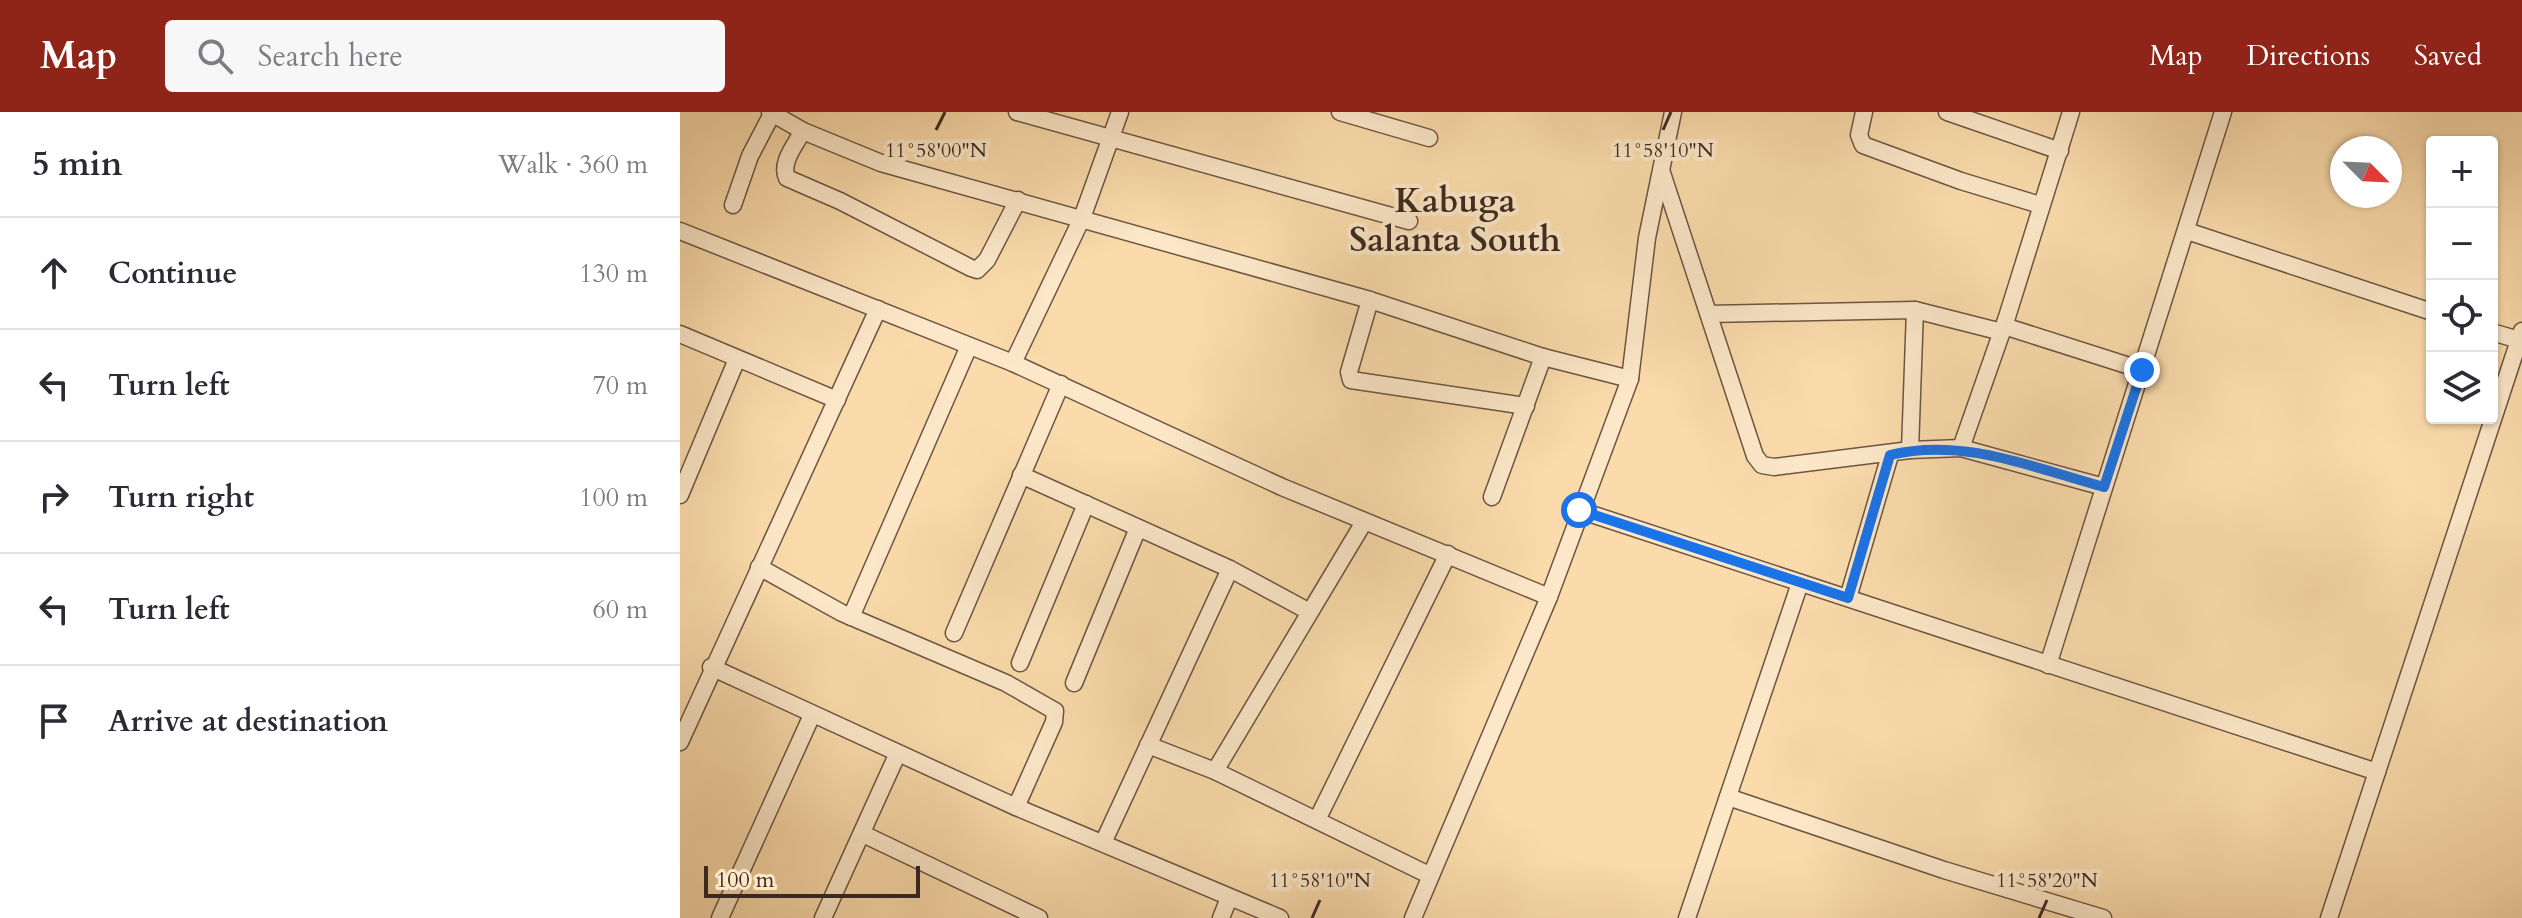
<!DOCTYPE html>
<html lang="en">
<head>
<meta charset="utf-8">
<style>
	:root { --surface:#fff; --page:#f7f7f7; --text:#2b2b33; --muted:#7c7c81; --line:#e1e1e2; --accent:#8f2418 }
	body { margin:0; font-family:Cardo,serif; background:var(--page); color:var(--text) }
	.controls { position:absolute; right:24px; top:24px; display:grid; overflow:hidden; border-radius:8px; box-shadow:0 2px 6px #0004 }
	.controls button { width:72px; height:72px; display:grid; place-items:center; padding:0; border:0; border-bottom:2px solid var(--line); background:var(--surface); color:var(--text); font:40px sans-serif }
	.compass { position:absolute; left:1650px; top:24px; width:72px; height:72px; border-radius:50%; background:var(--surface); box-shadow:0 2px 6px #0004; rotate:114deg }
	.scale { position:absolute; left:24px; bottom:20px; width:216px; box-sizing:border-box; padding-left:8px; border:4px solid #3c291f; border-top:0; font-size:22px; line-height:28px; white-space:nowrap; color:#3c291f; -webkit-text-stroke:6px #fce8c9; paint-order:stroke }
	.stop { position:absolute; width:24px; height:24px; margin:-18px; border:6px solid #1a73e8; border-radius:50%; background:#fff }
	.stop.end { background:#1a73e8; border-color:#fff; box-shadow:0 2px 8px #0008 }
	.list { margin:0; padding:0; list-style:none }
	h2 { display:flex; justify-content:space-between; align-items:center; height:104px; margin:0; padding:0 32px; font-size:34px }
	h2 small { font-size:26px; font-weight:400; color:var(--muted) }
	.list li { display:grid; grid-template-columns:52px 1fr auto; gap:24px; align-items:center; box-sizing:border-box; height:112px; padding:0 32px; border-top:2px solid var(--line) }
	.list b { display:block; font-size:30px; white-space:nowrap }
	.list em { font-size:26px; font-style:normal; color:var(--muted) }
	.icon { flex:none; width:44px; height:44px; fill:none; stroke:currentColor; stroke-width:2; stroke-linecap:round; stroke-linejoin:round }
	.map { position:relative; flex:none; width:1842px; height:806px; overflow:hidden }
	header { display:flex; align-items:center; gap:48px; box-sizing:border-box; height:112px; padding:0 40px; background:var(--accent); color:#fff }
	header strong { font-size:38px }
	nav { display:flex; gap:44px; margin-inline-start:auto; font-size:28px }
	.search { width:560px; height:72px; background:var(--page); display:flex; align-items:center; gap:20px; box-sizing:border-box; padding:0 28px; border-radius:8px; color:var(--muted); font-size:30px }
	main { display:flex }
	aside { flex:1; background:var(--surface) }
	.map>svg:first-child { display:block }
	.lines { fill:none; stroke-linecap:round; stroke-linejoin:round }
	.minor-casing { stroke:#6c5642; stroke-width:19 }
	.minor { stroke:#fce8c9; stroke-width:16 }
	.route { stroke:#1a73e8; stroke-width:10 }
	.ticks { fill:none; stroke:#3c291f; stroke-width:3 }
	.labels { text-anchor:middle; stroke-width:8; stroke-linejoin:round; paint-order:stroke }
	.district-label { font-size:34px; font-weight:bold; fill:#3c291f; stroke:#fce8c9 }
	.ticks-label { font-size:20px; text-anchor:middle; fill:#3c291f; stroke:#fce8c9; stroke-width:8; stroke-linejoin:round; paint-order:stroke }
</style>
</head>
<body>
<header>
<strong>Map</strong>
<div class="search"><svg class="icon" aria-label="search" viewBox="0 0 24 24"><circle cx="10" cy="10" r="6"/><path d="M15 15l6 6"/></svg>Search here</div>
<nav><a>Map</a><a>Directions</a><a>Saved</a></nav>
</header>
<main>
<aside>
<h2>5 min<small>Walk · 360 m</small></h2>
<ul class="list">
<li><svg class="icon" aria-label="ahead" viewBox="0 0 24 24"><path d="M12 20V5M6 11l6-6 6 6"/></svg><div><b>Continue</b></div><em>130 m</em></li>
<li><svg class="icon" aria-label="left" viewBox="0 0 24 24"><path d="M17 20v-9H6M10 6l-5 5 5 5"/></svg><div><b>Turn left</b></div><em>70 m</em></li>
<li><svg class="icon" aria-label="right" viewBox="0 0 24 24"><path d="M7 20v-9h11M14 6l5 5-5 5"/></svg><div><b>Turn right</b></div><em>100 m</em></li>
<li><svg class="icon" aria-label="left" viewBox="0 0 24 24"><path d="M17 20v-9H6M10 6l-5 5 5 5"/></svg><div><b>Turn left</b></div><em>60 m</em></li>
<li><svg class="icon" aria-label="arrive" viewBox="0 0 24 24"><path d="M6 21V4h12l-3 4 3 4H6"/></svg><div><b>Arrive at destination</b></div></li>
</ul>
</aside>
<div class="map">
<svg width="1842" height="806" viewBox="0 0 1842 806">
	<rect width="100%" height="100%" fill="#fbdbac"/>
	<filter id="stains"><feTurbulence type="fractalNoise" baseFrequency=".0025" numOctaves="4"/><feColorMatrix values="0 0 0 0 .2 0 0 0 0 .09 0 0 0 0 .02 0 0 0 .5 -.17"/></filter>
	<radialGradient id="worn" r=".72"><stop offset=".6" stop-color="#630" stop-opacity="0"/><stop offset="1" stop-color="#630" stop-opacity=".3"/></radialGradient>
	<g class="lines">
		<defs>
			<g id="minor">
				<path d="M90,0l33,19 78,32 489,137 173,57 87,22"/>
				<path d="M337,0l392,109"/>
				<path d="M660,0l89,26"/>
				<path d="M1184,0l-5,23 4,10 98,36 79,24"/>
				<path d="M1267,0l113,39"/>
				<path d="M123,19c-8,14 -23,32 -16,47l53,23 131,67 6,2 10,-10 31,-60"/>
				<path d="M982,61l93,283 7,9 12,2 136,-17 51,-2 143,39"/>
				<path d="M53,93l17,-49 23,-44"/>
				<path d="M0,119l333,132 269,124 267,110"/>
				<path d="M1507,119l245,81"/>
				<path d="M690,188l-21,72 2,8 175,26"/>
				<path d="M1029,202l206,-4 87,22"/>
				<path d="M1324,214l138,44"/>
				<path d="M1812,220l27,8"/>
				<path d="M0,222l157,66"/>
				<path d="M333,251l69,-145 38,-106"/>
				<path d="M1281,336l46,-131 64,-205"/>
				<path d="M1230,338l5,-140"/>
				<path d="M341,363l209,94 78,42"/>
				<path d="M0,383l57,-136"/>
				<path d="M812,385l51,-140"/>
				<path d="M899,398l798,262"/>
				<path d="M79,455l83,46 164,70 49,28 -1,11 -38,85"/>
				<path d="M1168,486l42,-143"/>
				<path d="M171,505l118,-271"/>
				<path d="M274,521l107,-249"/>
				<path d="M340,551l66,-159"/>
				<path d="M1368,553l175,-553"/>
				<path d="M31,555l305,140 264,111"/>
				<path d="M394,571l64,-155"/>
				<path d="M0,630l198,-433"/>
				<path d="M468,633l67,26 214,104"/>
				<path d="M535,659l149,-249"/>
				<path d="M1048,685l216,73 159,48"/>
				<path d="M637,708l131,-266"/>
				<path d="M183,722l176,84"/>
				<path d="M423,731l127,-274"/>
				<path d="M40,806l92,-203"/>
				<path d="M143,806l74,-163"/>
				<path d="M541,806l8,-20"/>
				<path d="M733,806l136,-321 81,-218 17,-141 26,-126"/>
				<path d="M1007,806l113,-335"/>
				<path d="M1649,806l193,-587"/>
			</g>
		</defs>
		<use href="#minor" class="minor-casing"/>
		<use href="#minor" class="minor"/>
	</g>
	<g class="lines">
		<path class="route" d="M899,398l269,88 42,-143c73,-18 144,13 214,32l38,-117"/>
	</g>
	<path class="ticks" d="M256,18l9,-18M983,18l8,-18M632,806l8,-18M1359,806l8,-18"/>
	<g class="labels">
		<g class="district-label">
			<text x="775" y="100">Kabuga<tspan x="775" dy="39">Salanta South</tspan></text>
		</g>
	</g>
	<g class="ticks-label">
		<text x="256" y="45">11°58'00"N</text>
		<text x="983" y="45">11°58'10"N</text>
		<text x="640" y="775">11°58'10"N</text>
		<text x="1367" y="775">11°58'20"N</text>
	</g>
	<rect width="100%" height="100%" filter="url(#stains)"/>
	<rect width="100%" height="100%" fill="url(#worn)"/>
</svg>
<div class="controls">
<button>+</button>
<button>−</button>
<button><svg class="icon" aria-label="locate" viewBox="0 0 24 24"><circle cx="12" cy="12" r="6"/><path d="M12 2v4M12 18v4M2 12h4M18 12h4"/></svg></button>
<button><svg class="icon" aria-label="layers" viewBox="0 0 24 24"><path d="M12 4l9 5-9 5-9-5zM3 14l9 5 9-5"/></svg></button>
</div>
<svg class="compass" viewBox="-18 -18 36 36"><path d="M0-13l5 13h-10z" fill="#e53935"/><path d="M0 13l5-13h-10z" fill="#7c7c81"/></svg>
<div class="scale">100 m</div>
<div class="stop" style="left:899px;top:398px"></div>
<div class="stop end" style="left:1462px;top:258px"></div>
</div>
</main>
</body>
</html>
